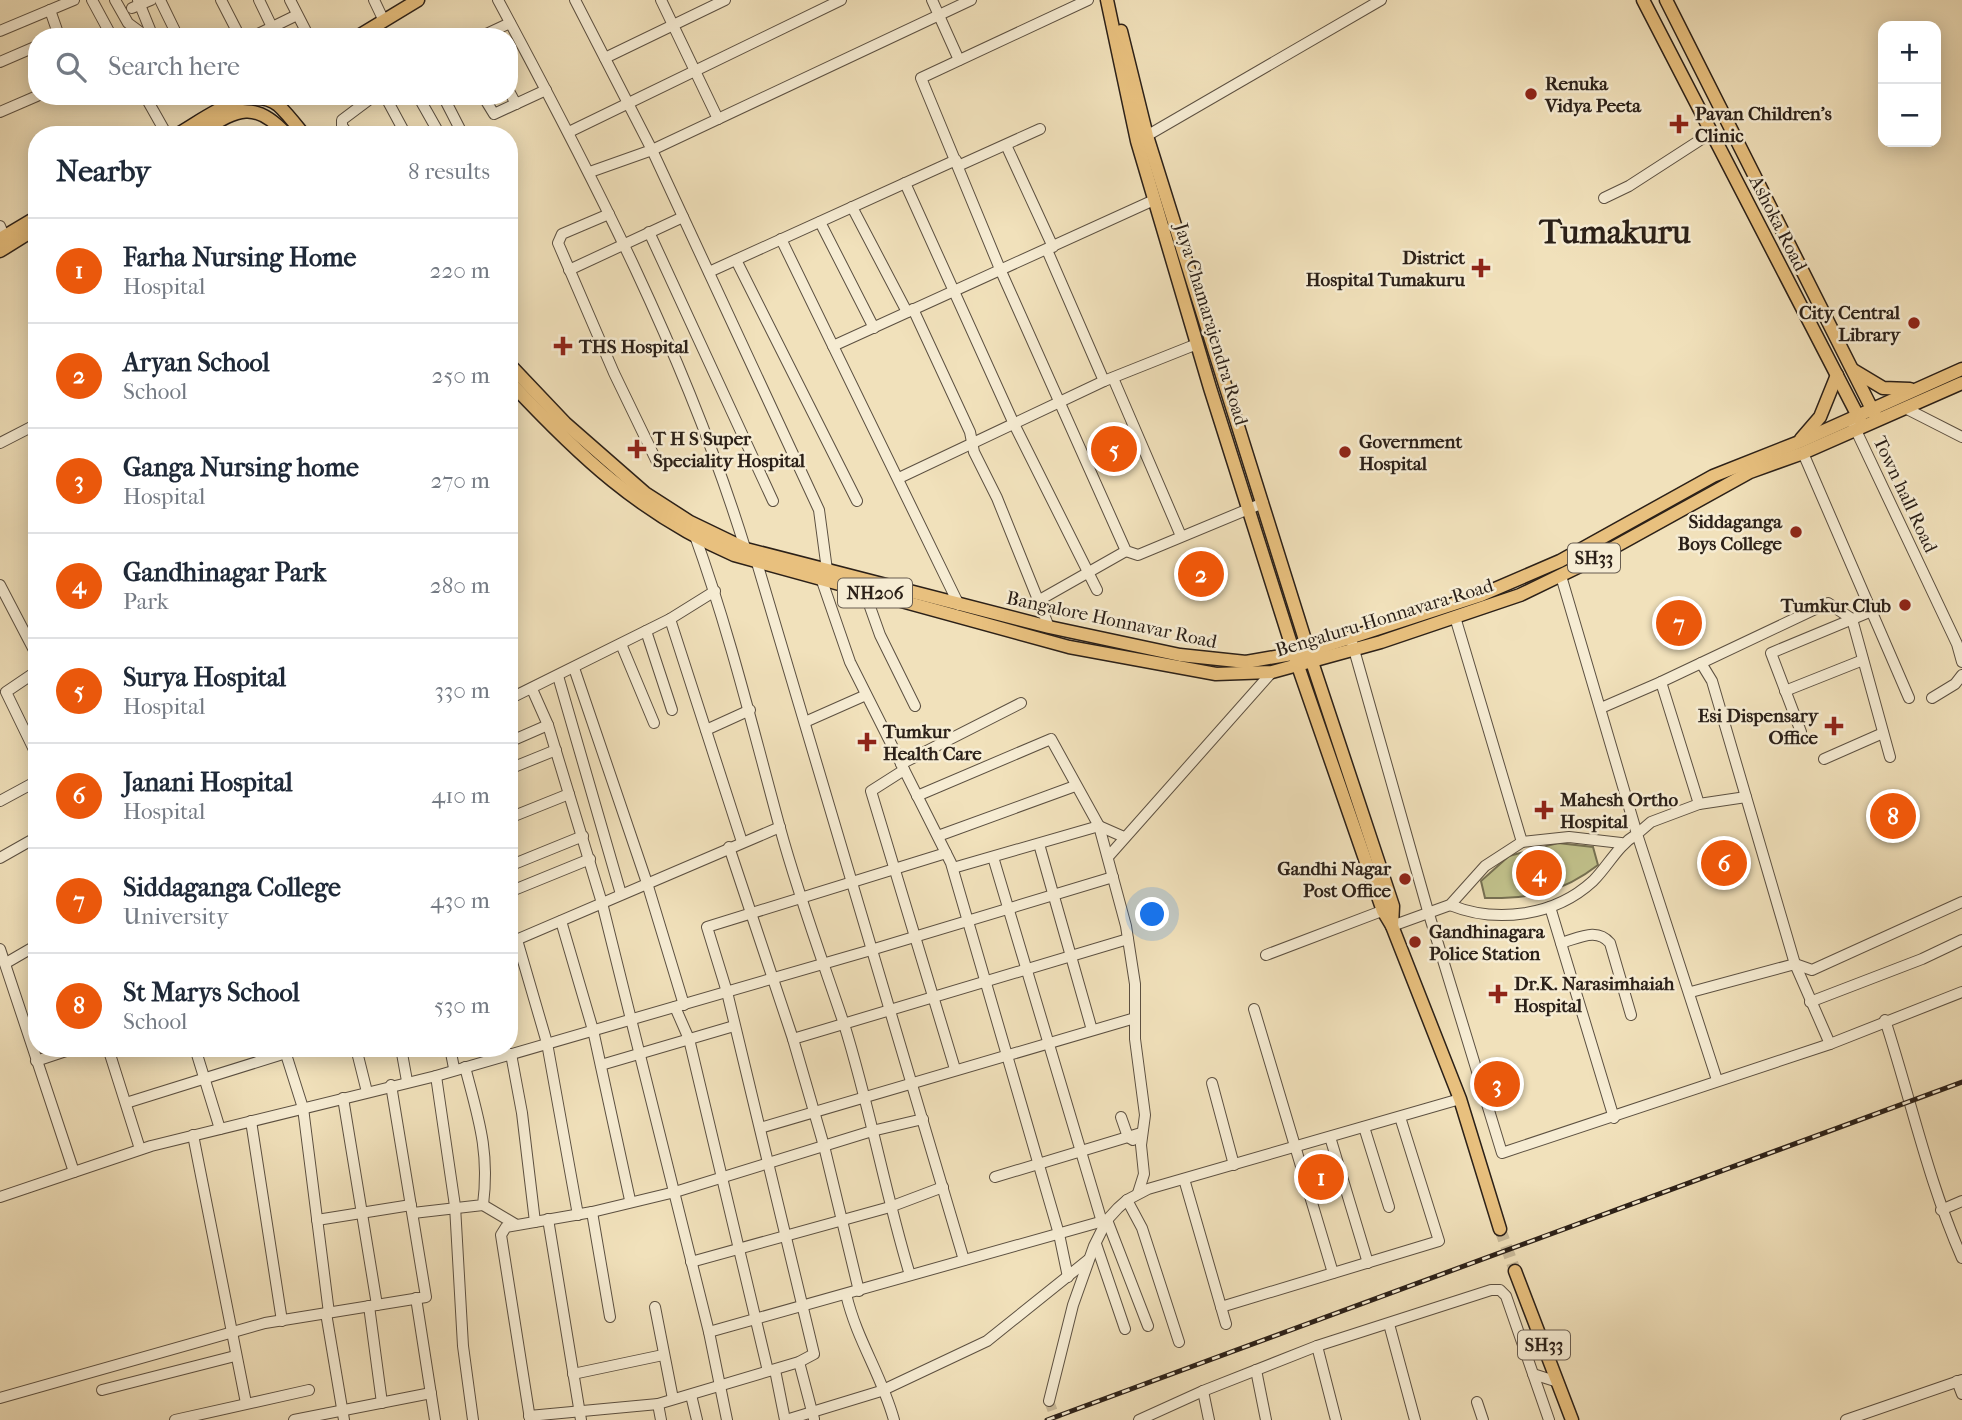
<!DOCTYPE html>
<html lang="en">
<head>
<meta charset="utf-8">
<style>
	:root { --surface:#fff; --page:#f2f2f3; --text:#1f2937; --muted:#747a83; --line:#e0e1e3; --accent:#ea580c }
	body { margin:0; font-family:"IM FELL French Canon",serif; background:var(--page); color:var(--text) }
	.controls { position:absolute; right:21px; top:21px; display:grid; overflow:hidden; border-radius:14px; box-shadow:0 4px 18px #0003 }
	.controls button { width:63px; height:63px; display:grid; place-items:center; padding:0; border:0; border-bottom:2px solid var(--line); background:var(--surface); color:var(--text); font:35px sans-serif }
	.you { position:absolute; left:1153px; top:915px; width:24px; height:24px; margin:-18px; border:5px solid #fff; border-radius:50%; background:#1a73e8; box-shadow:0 0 0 10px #1a73e833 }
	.badge { display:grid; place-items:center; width:46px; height:46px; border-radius:50%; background:var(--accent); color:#fff; font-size:23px; font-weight:700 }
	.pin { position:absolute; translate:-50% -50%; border:4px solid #fff; box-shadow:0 2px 7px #0006 }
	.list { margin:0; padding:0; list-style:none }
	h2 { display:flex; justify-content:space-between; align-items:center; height:91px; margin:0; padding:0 28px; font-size:30px }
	h2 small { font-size:23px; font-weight:400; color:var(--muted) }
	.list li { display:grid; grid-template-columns:46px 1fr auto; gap:21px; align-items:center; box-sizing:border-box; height:105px; padding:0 28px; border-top:2px solid var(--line) }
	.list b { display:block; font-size:26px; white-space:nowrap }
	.list p { margin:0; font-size:23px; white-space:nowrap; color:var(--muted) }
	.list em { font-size:23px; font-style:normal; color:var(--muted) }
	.icon { flex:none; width:38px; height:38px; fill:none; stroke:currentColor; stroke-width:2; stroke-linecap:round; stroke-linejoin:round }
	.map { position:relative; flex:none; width:1962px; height:1420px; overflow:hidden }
	.search { position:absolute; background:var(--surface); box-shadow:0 4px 18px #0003; left:28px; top:28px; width:490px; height:77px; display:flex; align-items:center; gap:18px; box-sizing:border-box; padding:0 24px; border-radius:28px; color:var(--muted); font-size:26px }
	.panel { position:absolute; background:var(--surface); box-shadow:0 4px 18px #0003; left:28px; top:126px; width:490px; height:931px; border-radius:28px }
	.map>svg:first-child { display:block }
	.green { fill:#c1c18b; stroke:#767052; stroke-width:2 }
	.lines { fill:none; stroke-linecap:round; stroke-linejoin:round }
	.minor-tunnel { stroke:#c9ba9a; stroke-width:10; stroke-dasharray:10 5; stroke-linecap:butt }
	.major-tunnel { stroke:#c9ba9a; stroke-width:12; stroke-dasharray:12 6; stroke-linecap:butt }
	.minor-casing { stroke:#5c5041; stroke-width:12 }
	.major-casing { stroke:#2b2018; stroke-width:15 }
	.minor { stroke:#f6ecd3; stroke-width:10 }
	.major { stroke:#e8c07e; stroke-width:12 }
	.rail-casing { stroke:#2b2018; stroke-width:5 }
	.rail { stroke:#f6ecd3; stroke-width:2.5; stroke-dasharray:8; stroke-linecap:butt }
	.poi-dot { fill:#8f2418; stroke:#f6ecd3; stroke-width:2.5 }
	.labels { text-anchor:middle; stroke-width:5; stroke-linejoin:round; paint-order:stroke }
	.shield { fill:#f6ecd3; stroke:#685d50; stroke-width:2 }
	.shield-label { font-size:18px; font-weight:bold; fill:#2b2018 }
	.poi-label { font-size:19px; font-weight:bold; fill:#2b2018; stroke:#f6ecd3; text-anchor:start }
	.street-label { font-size:19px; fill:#2b2018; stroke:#f6ecd3 }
	.town-label { font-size:33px; font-weight:bold; fill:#2b2018; stroke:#f6ecd3 }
</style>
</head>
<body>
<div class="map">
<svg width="1962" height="1420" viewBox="0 0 1962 1420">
	<rect width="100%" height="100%" fill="#f1e1bb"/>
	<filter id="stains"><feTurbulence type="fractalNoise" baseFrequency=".00286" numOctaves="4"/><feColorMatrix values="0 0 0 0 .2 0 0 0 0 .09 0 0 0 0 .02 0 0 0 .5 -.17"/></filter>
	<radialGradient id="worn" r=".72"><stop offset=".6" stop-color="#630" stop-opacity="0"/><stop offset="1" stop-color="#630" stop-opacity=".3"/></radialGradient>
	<path class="green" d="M1558,843l35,4 5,18c-36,28 -68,34 -113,33l-4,-17 28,-25z"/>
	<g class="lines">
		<path class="minor-tunnel" d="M1049,1401l7,19"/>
		<path class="major-tunnel" d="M1500,1229l15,42"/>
		<defs>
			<g id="minor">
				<path d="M92,0l20,37"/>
				<path d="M115,0l13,23 19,14"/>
				<path d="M138,0l15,37"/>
				<path d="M160,0l18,37"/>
				<path d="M221,0l19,37"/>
				<path d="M259,0l13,27"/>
				<path d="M290,0l19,37"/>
				<path d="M374,0l10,21"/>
				<path d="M498,0c95,177 189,358 248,551"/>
				<path d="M575,0l77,150 167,360 8,60"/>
				<path d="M661,0l57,119"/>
				<path d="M932,0l27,60"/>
				<path d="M1088,0l-167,78 79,191 126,282 12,4 125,-52"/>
				<path d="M132,8l19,-8"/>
				<path d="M50,10l9,26"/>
				<path d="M0,31l74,-31"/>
				<path d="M252,37l45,-22"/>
				<path d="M480,37l30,-14"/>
				<path d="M605,58l120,-58"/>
				<path d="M0,62l37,-16"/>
				<path d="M509,91l7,13"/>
				<path d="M145,96l22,39"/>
				<path d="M385,96l21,39"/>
				<path d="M418,96l22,39"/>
				<path d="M443,96l20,39"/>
				<path d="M483,96l11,18 52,-24"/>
				<path d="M0,112l37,-16"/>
				<path d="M569,132l272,-132"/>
				<path d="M349,135l-7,-9v-6l32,-24"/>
				<path d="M1143,138l238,-138"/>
				<path d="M1006,145l47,102"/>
				<path d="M958,166l82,-37"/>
				<path d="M590,172l62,-22 319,-150"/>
				<path d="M905,183l109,241 83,166"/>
				<path d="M1604,198l25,-12 82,-53"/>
				<path d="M852,207l55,105"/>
				<path d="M609,214l-47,20 -4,9 56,130 43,89"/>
				<path d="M820,222l54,106"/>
				<path d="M0,226l4,10"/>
				<path d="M649,232l124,269"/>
				<path d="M781,239l178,366"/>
				<path d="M1047,250l57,131"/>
				<path d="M736,260l121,241"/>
				<path d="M569,270l114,-53"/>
				<path d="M709,272l247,-112"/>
				<path d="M913,309l57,123 4,20 23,46 52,129"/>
				<path d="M833,346l321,-146"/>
				<path d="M1113,378l68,158"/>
				<path d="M1905,408l57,29"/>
				<path d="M1853,424l104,220 5,18"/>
				<path d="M0,443l37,-19"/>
				<path d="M1803,453l106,245"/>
				<path d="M899,478l205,-97 93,-37"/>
				<path d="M694,533c35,97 59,196 86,295 18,66 42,131 64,196 26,83 41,169 66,251"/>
				<path d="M755,556l209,704"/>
				<path d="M821,578l29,84 101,201 108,371 9,43"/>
				<path d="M0,585l37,71"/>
				<path d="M864,590l16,45 35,71"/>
				<path d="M1036,602l90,-51"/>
				<path d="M1455,617l67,225"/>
				<path d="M670,619l72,223"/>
				<path d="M646,631l26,79"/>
				<path d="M1351,639l77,272 74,242 328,-109 132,-52"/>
				<path d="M621,644l33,79"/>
				<path d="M1701,663l11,18 83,283 35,80"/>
				<path d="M574,668l73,215 37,122"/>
				<path d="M37,671l-31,21 31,64"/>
				<path d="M558,676l63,218"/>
				<path d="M1661,682l167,-79 24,16 38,138"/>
				<path d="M532,689l16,36 54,178 107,429 18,88"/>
				<path d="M1785,691l78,-31"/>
				<path d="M1932,698l23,-14 7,-9"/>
				<path d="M509,699l161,-80 45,-28"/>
				<path d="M1601,708l60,-26 38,122 -48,18 -14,12 80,246"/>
				<path d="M805,722l61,-27"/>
				<path d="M706,730l44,-20"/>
				<path d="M1801,732l-30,-79 101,-42"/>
				<path d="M509,742l39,-17"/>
				<path d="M1824,759l59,-26"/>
				<path d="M901,764l120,-61"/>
				<path d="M509,769l47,-19"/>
				<path d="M904,770l-33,21 84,278"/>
				<path d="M917,796l134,-57 48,87 27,100 9,58v55l10,76 -4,30 3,29 -6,19"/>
				<path d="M0,801l37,-20"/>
				<path d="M1699,804l47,-7"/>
				<path d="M509,818l60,-24"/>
				<path d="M938,836l137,-50"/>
				<path d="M1039,844l53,186"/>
				<path d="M729,847l64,192"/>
				<path d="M993,857l109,365"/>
				<path d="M1108,857l164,-185"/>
				<path d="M0,858l37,-21"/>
				<path d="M509,866l74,-30"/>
				<path d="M953,868l146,-42 25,11"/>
				<path d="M509,892l81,-33"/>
				<path d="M1450,905c47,19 105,11 143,-24 16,-16 24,-35 44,-47l-76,-258"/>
				<path d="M1550,907l64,211"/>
				<path d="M561,921l32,109 37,170"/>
				<path d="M1392,926l58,-21 35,-39 37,-24 47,-5 52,6"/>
				<path d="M517,940l30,103 31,172"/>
				<path d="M509,943l271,-116"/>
				<path d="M1561,943c18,-5 36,-16 49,0l21,72"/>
				<path d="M0,949l74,223"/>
				<path d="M1266,955l121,-46"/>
				<path d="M6,963l31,-18"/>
				<path d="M1691,992l104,-28 17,6 150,-68"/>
				<path d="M1810,1002l112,-43 40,-19"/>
				<path d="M675,1007l14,32 79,332"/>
				<path d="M1254,1009l79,264"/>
				<path d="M1885,1020c26,80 43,161 77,238"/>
				<path d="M108,1048l32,101"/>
				<path d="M195,1048l25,81"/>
				<path d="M284,1048l19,60 26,205"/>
				<path d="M356,1048l11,44"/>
				<path d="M401,1048l6,33"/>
				<path d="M450,1048l4,20"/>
				<path d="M511,1054l11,59 13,109"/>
				<path d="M36,1061l39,-13"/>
				<path d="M601,1065l133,-39"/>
				<path d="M436,1076l19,130 8,140 10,74"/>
				<path d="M1212,1083l22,82"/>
				<path d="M343,1098l34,207"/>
				<path d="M126,1103l160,-50"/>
				<path d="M1121,1117l7,20 5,3"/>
				<path d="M251,1121l31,200"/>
				<path d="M1364,1127l25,80"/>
				<path d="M760,1128l375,-110"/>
				<path d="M193,1135l53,268"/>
				<path d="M1330,1137l38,126"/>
				<path d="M995,1177l146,-44"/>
				<path d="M1184,1179l42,145"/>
				<path d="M0,1197l151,-51 285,-70 435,-126 242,-73"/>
				<path d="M1127,1200l15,28 37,114"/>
				<path d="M483,1205l32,19"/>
				<path d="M1941,1210l21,-9"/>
				<path d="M592,1212l18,105"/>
				<path d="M413,1213l70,-8c7,-54 -5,-88 -18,-138"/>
				<path d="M548,1219l33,201"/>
				<path d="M317,1220l94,-15"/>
				<path d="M1096,1244l29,85"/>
				<path d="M691,1262l199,-55 53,-20"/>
				<path d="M859,1291l-35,-145 -31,-107 335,-100"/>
				<path d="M846,1294c11,47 35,79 48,126"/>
				<path d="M416,1298l19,122"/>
				<path d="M369,1306l13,97"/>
				<path d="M655,1307l18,92"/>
				<path d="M1221,1307l218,-66 -39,-124"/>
				<path d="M326,1313l18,107"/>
				<path d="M1389,1324l26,96"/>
				<path d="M709,1332l398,-112 41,106"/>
				<path d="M1317,1346l19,74"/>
				<path d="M799,1362l15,57"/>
				<path d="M775,1370l10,50"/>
				<path d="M1256,1370l10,50"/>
				<path d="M573,1374l90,-19"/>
				<path d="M1533,1374l25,8"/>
				<path d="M1957,1381l5,13"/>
				<path d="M102,1390l133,-34"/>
				<path d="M1203,1391l6,29"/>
				<path d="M691,1395l6,25"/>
				<path d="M0,1398l265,-75 161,-26 -35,-212"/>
				<path d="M1049,1401l24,-96 21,-59 13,-26 11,-12 9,-8 21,-11 312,-90"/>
				<path d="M1477,1402l6,18"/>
				<path d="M658,1404l3,16"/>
				<path d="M529,1416l129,-12 141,-42 15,-8 -87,-362 -20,-65 239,-74"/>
				<path d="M530,1419l-29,-184 5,-8 86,-15 83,-20 197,-61 51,-12"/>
				<path d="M175,1420l134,-30"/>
				<path d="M294,1420l137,-27"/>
				<path d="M786,1420l95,-29 106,-50 101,-81"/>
				<path d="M1139,1420l64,-29 114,-45 174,-56h9l6,6 43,124"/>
				<path d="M1846,1420l116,-40"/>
			</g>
			<g id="major">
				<path d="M1107,0l30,141 73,247 88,278 85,245 9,15 68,173 40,130"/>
				<path d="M1643,0l217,420"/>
				<path d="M1666,0l209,415"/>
				<path d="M1121,31l26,105 165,526 81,244 -1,20"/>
				<path d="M357,37l61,-37"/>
				<path d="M176,135c26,-14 72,-53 102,-30 9,8 18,20 26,30"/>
				<path d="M196,135c38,-23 56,-39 91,0"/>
				<path d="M0,239l37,-22"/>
				<path d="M0,251l37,-23"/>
				<path d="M509,364l56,59 80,70 45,29 56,27 303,78 131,28 66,7 63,-11 172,-56 79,-34 153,-85 86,-34 163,-73"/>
				<path d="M1853,370l30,18 27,1"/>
				<path d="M509,381c69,74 131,133 225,174l335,92 147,27 56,-2 109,-30 139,-47 62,-30 168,-93 53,-19 159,-70"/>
				<path d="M1801,439l19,-22 17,-42"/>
				<path d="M1515,1271l57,149"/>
			</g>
		</defs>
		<use href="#minor" class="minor-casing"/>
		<use href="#major" class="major-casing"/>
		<use href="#minor" class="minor"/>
		<use href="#major" class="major"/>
		<defs>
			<path id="rail" d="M1047,1420l915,-338"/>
		</defs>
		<use href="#rail" class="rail-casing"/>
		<use href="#rail" class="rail"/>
	</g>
	<g class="poi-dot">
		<circle cx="1531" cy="94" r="7"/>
		<path d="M1675.5 113.5h7v7h7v7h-7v7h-7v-7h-7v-7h7z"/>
		<path d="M1477.5 257.5h7v7h7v7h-7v7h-7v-7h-7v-7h7z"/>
		<circle cx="1914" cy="323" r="7"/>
		<path d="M559.5 335.5h7v7h7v7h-7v7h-7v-7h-7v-7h7z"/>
		<path d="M633.5 438.5h7v7h7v7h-7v7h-7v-7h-7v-7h7z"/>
		<circle cx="1345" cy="452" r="7"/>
		<circle cx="1796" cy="532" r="7"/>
		<circle cx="1905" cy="605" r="7"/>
		<path d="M1830.5 715.5h7v7h7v7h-7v7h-7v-7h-7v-7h7z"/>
		<path d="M863.5 731.5h7v7h7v7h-7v7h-7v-7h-7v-7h7z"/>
		<path d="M1540.5 799.5h7v7h7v7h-7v7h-7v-7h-7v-7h7z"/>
		<circle cx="1405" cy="879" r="7"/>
		<circle cx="1415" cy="942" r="7"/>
		<path d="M1494.5 983.5h7v7h7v7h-7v7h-7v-7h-7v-7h7z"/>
	</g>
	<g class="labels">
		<g class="shield">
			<rect x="1568" y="543.5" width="52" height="29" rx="5"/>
			<rect x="838" y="578.5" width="74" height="29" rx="5"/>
			<rect x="1518" y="1330.5" width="52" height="29" rx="5"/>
		</g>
		<g class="shield-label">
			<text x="1594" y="564">SH33</text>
			<text x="875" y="599">NH206</text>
			<text x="1544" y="1351">SH33</text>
		</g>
		<g class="poi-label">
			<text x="1545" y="90">Renuka<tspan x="1545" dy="22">Vidya Peeta</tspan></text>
			<text x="1695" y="120">Pavan Children's<tspan x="1695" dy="22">Clinic</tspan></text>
			<text x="1465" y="264" text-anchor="end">District<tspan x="1465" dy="22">Hospital Tumakuru</tspan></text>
			<text x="1900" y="319" text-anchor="end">City Central<tspan x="1900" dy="22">Library</tspan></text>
			<text x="579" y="353">THS Hospital</text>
			<text x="653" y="445">T H S Super<tspan x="653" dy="22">Speciality Hospital</tspan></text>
			<text x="1359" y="448">Government<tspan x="1359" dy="22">Hospital</tspan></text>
			<text x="1782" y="528" text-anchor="end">Siddaganga<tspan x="1782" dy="22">Boys College</tspan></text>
			<text x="1891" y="612" text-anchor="end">Tumkur Club</text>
			<text x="1818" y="722" text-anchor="end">Esi Dispensary<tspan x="1818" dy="22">Office</tspan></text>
			<text x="883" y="738">Tumkur<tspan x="883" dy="22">Health Care</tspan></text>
			<text x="1560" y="806">Mahesh Ortho<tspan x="1560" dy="22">Hospital</tspan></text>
			<text x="1391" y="875" text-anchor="end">Gandhi Nagar<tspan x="1391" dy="22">Post Office</tspan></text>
			<text x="1429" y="938">Gandhinagara<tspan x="1429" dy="22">Police Station</tspan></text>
			<text x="1514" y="990">Dr.K. Narasimhaiah<tspan x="1514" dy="22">Hospital</tspan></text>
		</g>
		<g class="street-label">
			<text transform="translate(1779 223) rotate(63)" y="7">Ashoka Road</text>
			<text transform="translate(1212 324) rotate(73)" y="7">Jaya Chamarajendra Road</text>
			<text transform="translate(1906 494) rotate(65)" y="7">Town hall Road</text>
			<text transform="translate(1384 617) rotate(-17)" y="7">Bengaluru Honnavara Road</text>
			<text transform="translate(1112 619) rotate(12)" y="7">Bangalore Honnavar Road</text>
		</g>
		<g class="town-label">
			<text x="1615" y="243">Tumakuru</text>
		</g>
	</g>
	<rect width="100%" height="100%" filter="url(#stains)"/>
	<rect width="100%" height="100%" fill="url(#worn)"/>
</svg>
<div class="controls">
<button>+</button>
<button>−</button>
</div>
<div class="you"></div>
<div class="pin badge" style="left:1321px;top:1177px">1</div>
<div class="pin badge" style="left:1201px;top:574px">2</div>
<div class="pin badge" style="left:1497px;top:1084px">3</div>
<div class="pin badge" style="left:1539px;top:873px">4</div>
<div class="pin badge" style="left:1114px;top:449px">5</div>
<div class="pin badge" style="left:1724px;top:863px">6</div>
<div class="pin badge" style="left:1679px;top:623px">7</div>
<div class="pin badge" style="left:1893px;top:816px">8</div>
<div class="search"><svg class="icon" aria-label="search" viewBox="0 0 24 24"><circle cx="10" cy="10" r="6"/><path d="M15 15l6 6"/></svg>Search here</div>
<section class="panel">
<h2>Nearby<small>8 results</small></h2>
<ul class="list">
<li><span class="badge">1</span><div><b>Farha Nursing Home</b><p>Hospital</p></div><em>220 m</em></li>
<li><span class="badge">2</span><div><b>Aryan School</b><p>School</p></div><em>250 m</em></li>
<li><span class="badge">3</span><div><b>Ganga Nursing home</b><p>Hospital</p></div><em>270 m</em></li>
<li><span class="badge">4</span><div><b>Gandhinagar Park</b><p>Park</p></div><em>280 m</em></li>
<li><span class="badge">5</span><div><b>Surya Hospital</b><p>Hospital</p></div><em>330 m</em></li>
<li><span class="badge">6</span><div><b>Janani Hospital</b><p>Hospital</p></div><em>410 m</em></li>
<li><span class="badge">7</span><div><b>Siddaganga College</b><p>University</p></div><em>430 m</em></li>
<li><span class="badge">8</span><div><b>St Marys School</b><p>School</p></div><em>530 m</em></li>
</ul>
</section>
</div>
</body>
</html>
